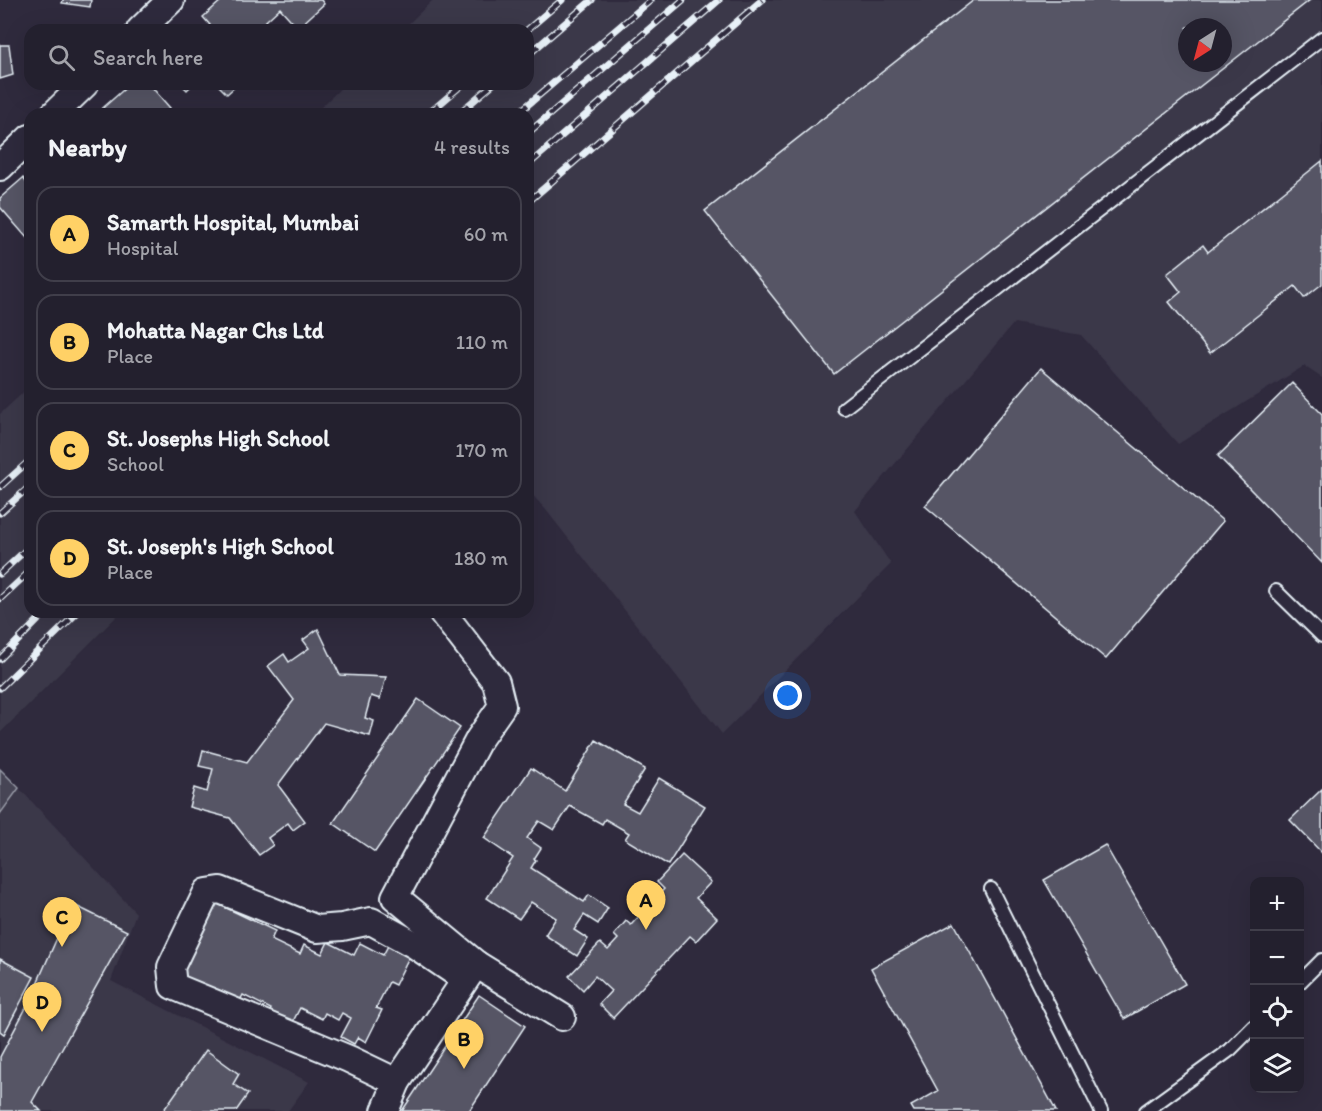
<!DOCTYPE html>
<html lang="en">
<head>
<meta charset="utf-8">
<style>
	:root { --surface:#23202e; --page:#2f2d3a; --text:#f1f3f6; --muted:#a3a3aa; --line:#403e4a; --accent:#ffd166 }
	body { margin:0; font-family:Itim,sans-serif; background:var(--page); color:var(--text) }
	.controls { position:absolute; right:18px; bottom:18px; display:grid; overflow:hidden; border-radius:12px; box-shadow:0 6px 24px #0002 }
	.controls button { width:54px; height:54px; display:grid; place-items:center; padding:0; border:0; border-bottom:2px solid var(--line); background:var(--surface); color:var(--text); font:30px sans-serif }
	.compass { position:absolute; left:1178px; top:18px; width:54px; height:54px; border-radius:50%; background:var(--surface); box-shadow:0 6px 24px #0002; rotate:216deg }
	.you { position:absolute; left:788px; top:696px; width:21px; height:21px; margin:-15px; border:4px solid #fff; border-radius:50%; background:#1a73e8; box-shadow:0 0 0 9px #1a73e833 }
	.badge { display:grid; place-items:center; width:39px; height:39px; border-radius:50%; background:var(--accent); color:#111; font-size:20px; font-weight:700 }
	.pin { position:absolute; translate:-50% -50px; filter:drop-shadow(0 2px 3px #0008) }
	.pin::after { content:''; position:absolute; top:32px; width:21px; height:18px; background:inherit; clip-path:polygon(0 0,100% 0,50% 100%) }
	.list { margin:0; padding:0; list-style:none }
	h2 { display:flex; justify-content:space-between; align-items:center; height:78px; margin:0; padding:0 24px; font-size:26px }
	h2 small { font-size:20px; font-weight:400; color:var(--muted) }
	.list li { display:grid; grid-template-columns:39px 1fr auto; gap:18px; align-items:center; box-sizing:border-box; height:96px; margin:0 12px 12px; padding:0 12px; border:2px solid var(--line); border-radius:18px }
	.list b { display:block; font-size:22px; white-space:nowrap }
	.list p { margin:0; font-size:20px; white-space:nowrap; color:var(--muted) }
	.list em { font-size:20px; font-style:normal; color:var(--muted) }
	.icon { flex:none; width:33px; height:33px; fill:none; stroke:currentColor; stroke-width:2; stroke-linecap:round; stroke-linejoin:round }
	.map { position:relative; flex:none; width:1322px; height:1111px; overflow:hidden }
	.search { position:absolute; background:var(--surface); box-shadow:0 6px 24px #0002; left:24px; top:24px; width:510px; height:66px; display:flex; align-items:center; gap:15px; box-sizing:border-box; padding:0 21px; border-radius:18px; color:var(--muted); font-size:22px }
	.panel { position:absolute; background:var(--surface); box-shadow:0 6px 24px #0002; left:24px; top:108px; width:510px; height:510px; border-radius:18px }
	.map>svg:first-child { display:block }
	.built { fill:#3b3749; fill-rule:evenodd }
	.green { fill:#464455; stroke:#979aa6; stroke-width:1.5 }
	.building { fill:#575565; stroke:#e8f1f8; stroke-width:1.5; fill-rule:evenodd }
	.lines { fill:none; stroke-linecap:round; stroke-linejoin:round }
	.service-casing { stroke:#e8f1f8; stroke-width:16 }
	.minor-casing { stroke:#e8f1f8; stroke-width:30 }
	.service { stroke:#2f2a3d; stroke-width:12 }
	.minor { stroke:#2f2a3d; stroke-width:26 }
	.rail-casing { stroke:#e8f1f8; stroke-width:7 }
	.rail { stroke:#2f2a3d; stroke-width:4.5; stroke-dasharray:14; stroke-linecap:butt }
</style>
</head>
<body>
<div class="map">
<svg width="1322" height="1111" viewBox="0 0 1322 1111">
	<rect width="100%" height="100%" fill="#2f2a3d"/>
	<filter id="ink" filterUnits="userSpaceOnUse"><feTurbulence type="fractalNoise" baseFrequency=".0167" numOctaves="2"/><feDisplacementMap in="SourceGraphic" scale="12" xChannelSelector="R" yChannelSelector="G"/><feConvolveMatrix kernelMatrix="1 2 1 2 8 2 1 2 1" color-interpolation-filters="sRGB"/></filter>
	<g filter="url(#ink)">
		<g class="built">
			<path d="M433,0h889v378l-18,-12 -126,78 -97,-109 -67,-12 -159,188 36,53 -169,170 -176,-224 -18,-20v-376h-214l31,-30h183v-54h-126zM1187,27h36v36h-36z"/>
			<path d="M30,386v226h91l-121,121v-319z"/>
			<path d="M19,788l117,125 -25,68 198,101 -21,29h-288v-297z"/>
		</g>
		<path class="green" d="M0,769l19,19 -19,26z"/>
		<g class="building">
			<path d="M63,0h28l-1,7 -28,-4z"/>
			<path d="M222,0h99l3,4 -26,24 -18,-20 -24,22h-52l6,-5 -7,-8z"/>
			<path d="M974,0h336l-476,374 -129,-163zM1187,27h36v36h-36z"/>
			<path d="M0,45h9l4,30 -13,4z"/>
			<path d="M130,84h19l21,24 -7,6h-67z"/>
			<path d="M181,84h12l-6,6z"/>
			<path d="M217,84h21l-11,10z"/>
			<path d="M1322,161v123l-18,14 -9,-12 -85,67 -41,-51 12,-10 -14,-18 36,-29 5,7z"/>
			<path d="M23,178l7,9v48l-3,3 -27,-31v-9z"/>
			<path d="M1041,368l182,153 -117,138 -181,-153z"/>
			<path d="M1292,383l30,31v149l-104,-107z"/>
			<path d="M318,629l22,46 46,2 -6,22 -9,-3 -6,22 9,3 -4,15 -46,-13 -46,62 27,36 -12,9 -5,-7 -20,15 5,7 -14,10 -29,-37 -41,-11 5,-19 13,4 6,-23 -14,-3 4,-16 44,12 47,-62 -26,-34 16,-12 5,8 20,-14 -6,-8z"/>
			<path d="M418,699l42,29 -85,124 -42,-29z"/>
			<path d="M596,740l49,29 -22,35 15,8 21,-34 46,28 -37,59 -43,-26 4,-6 -24,-14 -3,5 -32,-18 -16,24 -15,-9 -12,17 14,10 -7,11 2,1 -5,8 53,34 5,-7 19,13 -10,16 -14,-9 -10,15 14,9 -11,17 -32,-21 11,-17 -25,-16 -12,17 -32,-21 26,-40 -29,-20 47,-70 34,23z"/>
			<path d="M1322,789v64l-32,-33z"/>
			<path d="M1105,845l80,139 -61,35 -80,-139z"/>
			<path d="M682,855l29,27 -15,16 21,20 -21,23 -6,-5 -77,82 -14,-14 12,-13 -16,-15 -12,14 -14,-14 31,-33 8,7 10,-11 -4,-4 12,-14 5,4 33,-36 -7,-7z"/>
			<path d="M214,902l61,29 -4,9 29,14 4,-9 18,9 6,-12 26,13 6,-12 23,12 6,-11 21,11 -15,30 -6,-3 -13,26 6,2 -16,32 -8,-5 -4,7 -13,-7 10,-19 -9,-5 -4,7 -13,-7 -3,6 -22,-11 -10,19 -22,-11 3,-7 -28,-14 -4,7 -60,-28z"/>
			<path d="M72,904l55,27 -95,171 9,9h-41v-54l27,-51z"/>
			<path d="M954,923l102,188h-142l-3,-5 27,-15 -67,-123z"/>
			<path d="M0,959l34,18 -30,57 -4,-3z"/>
			<path d="M479,995l46,31 -56,85h-67z"/>
			<path d="M206,1050l33,24 -6,10 15,10 -12,17h-73z"/>
		</g>
		<g class="lines">
			<defs>
				<g id="service">
					<path d="M844,408l478,-370"/>
					<path d="M1276,591l46,45"/>
					<path d="M991,889l110,222"/>
					<path d="M1300,982l22,-22"/>
					<path d="M1146,1111l84,-61 24,-24"/>
				</g>
				<g id="minor">
					<path d="M140,30l31,-30"/>
					<path d="M54,114l31,-30"/>
					<path d="M0,167l30,-29"/>
					<path d="M442,612l54,70 6,24 -23,33 -84,158 81,67"/>
					<path d="M397,1082l-48,-23 -176,-73 -2,-19 36,-75 13,-2 97,39 25,-2 29,-6 44,24 50,34"/>
					<path d="M385,1111l12,-29 79,-118 86,53"/>
				</g>
			</defs>
			<use href="#service" class="service-casing"/>
			<use href="#minor" class="minor-casing"/>
			<use href="#service" class="service"/>
			<use href="#minor" class="minor"/>
			<defs>
				<g id="rail">
					<path d="M527,30l35,-30"/>
					<path d="M528,55l64,-55"/>
					<path d="M428,114l35,-30"/>
					<path d="M458,114l35,-30"/>
					<path d="M517,114l134,-114"/>
					<path d="M528,133l155,-133"/>
					<path d="M528,165l191,-165"/>
					<path d="M528,202l234,-202"/>
					<path d="M0,487l30,-27"/>
					<path d="M0,513l30,-27"/>
					<path d="M0,574l30,-28"/>
					<path d="M0,599l30,-28"/>
					<path d="M0,659l46,-47"/>
					<path d="M0,688l78,-76"/>
				</g>
			</defs>
			<use href="#rail" class="rail-casing"/>
			<use href="#rail" class="rail"/>
		</g>
	</g>
</svg>
<div class="controls">
<button>+</button>
<button>−</button>
<button><svg class="icon" aria-label="locate" viewBox="0 0 24 24"><circle cx="12" cy="12" r="6"/><path d="M12 2v4M12 18v4M2 12h4M18 12h4"/></svg></button>
<button><svg class="icon" aria-label="layers" viewBox="0 0 24 24"><path d="M12 4l9 5-9 5-9-5zM3 14l9 5 9-5"/></svg></button>
</div>
<svg class="compass" viewBox="-18 -18 36 36"><path d="M0-13l5 13h-10z" fill="#e53935"/><path d="M0 13l5-13h-10z" fill="#a3a3aa"/></svg>
<div class="you"></div>
<div class="pin badge" style="left:646px;top:930px">A</div>
<div class="pin badge" style="left:464px;top:1069px">B</div>
<div class="pin badge" style="left:62px;top:947px">C</div>
<div class="pin badge" style="left:42px;top:1032px">D</div>
<div class="search"><svg class="icon" aria-label="search" viewBox="0 0 24 24"><circle cx="10" cy="10" r="6"/><path d="M15 15l6 6"/></svg>Search here</div>
<section class="panel">
<h2>Nearby<small>4 results</small></h2>
<ul class="list">
<li><span class="badge">A</span><div><b>Samarth Hospital, Mumbai</b><p>Hospital</p></div><em>60 m</em></li>
<li><span class="badge">B</span><div><b>Mohatta Nagar Chs Ltd</b><p>Place</p></div><em>110 m</em></li>
<li><span class="badge">C</span><div><b>St. Josephs High School</b><p>School</p></div><em>170 m</em></li>
<li><span class="badge">D</span><div><b>St. Joseph's High School</b><p>Place</p></div><em>180 m</em></li>
</ul>
</section>
</div>
</body>
</html>
